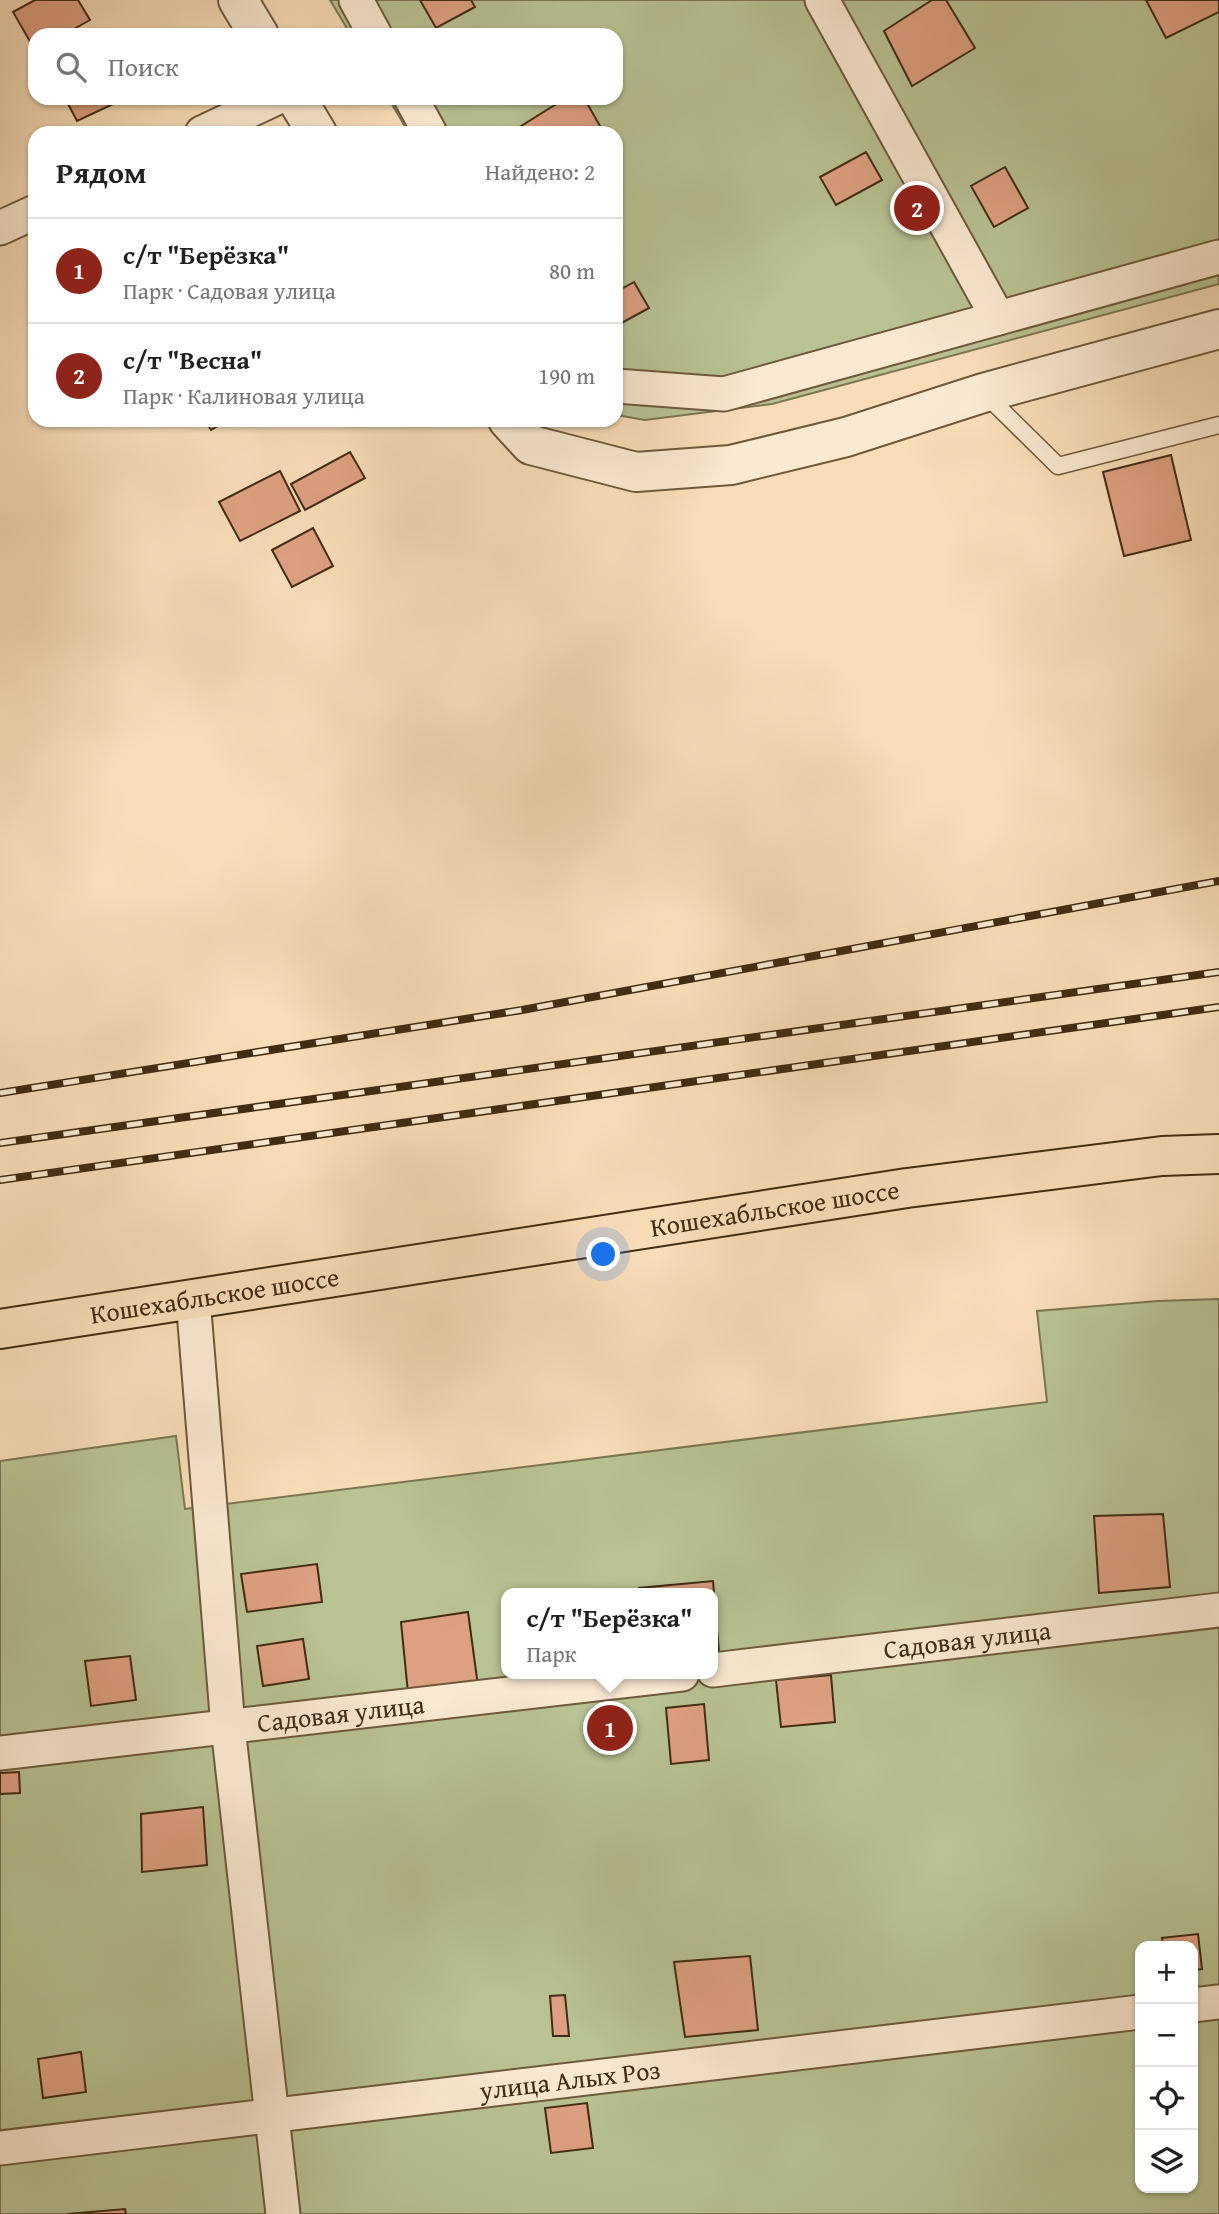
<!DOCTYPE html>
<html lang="ru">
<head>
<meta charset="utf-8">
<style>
	:root { --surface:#fff; --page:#f6f6f6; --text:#202124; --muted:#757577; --line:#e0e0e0; --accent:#8f2418 }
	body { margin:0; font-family:"Gentium Book Plus",serif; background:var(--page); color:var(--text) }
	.controls { position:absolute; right:21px; bottom:21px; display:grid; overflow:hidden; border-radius:14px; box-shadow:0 2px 5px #0004 }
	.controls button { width:63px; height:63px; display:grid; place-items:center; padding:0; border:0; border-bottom:2px solid var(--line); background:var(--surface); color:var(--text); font:35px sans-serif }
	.you { position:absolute; left:604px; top:1255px; width:24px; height:24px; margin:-18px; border:5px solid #fff; border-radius:50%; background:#1a73e8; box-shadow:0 0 0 10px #1a73e833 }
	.badge { display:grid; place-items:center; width:46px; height:46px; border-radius:50%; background:var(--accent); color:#fff; font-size:23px; font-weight:700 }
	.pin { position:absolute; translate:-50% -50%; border:4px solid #fff; box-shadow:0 2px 7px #0006 }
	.popup { position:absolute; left:501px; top:1588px; width:217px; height:91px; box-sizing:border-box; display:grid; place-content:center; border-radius:14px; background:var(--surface); filter:drop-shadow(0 2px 5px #0005); font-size:23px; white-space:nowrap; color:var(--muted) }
	.popup b { font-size:26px; color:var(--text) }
	.popup::after { content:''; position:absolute; left:50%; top:100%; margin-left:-14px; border:14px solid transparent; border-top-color:var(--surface) }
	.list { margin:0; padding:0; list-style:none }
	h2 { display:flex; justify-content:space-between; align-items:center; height:91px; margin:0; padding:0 28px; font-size:30px }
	h2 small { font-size:23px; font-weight:400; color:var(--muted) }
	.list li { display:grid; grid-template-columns:46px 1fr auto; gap:21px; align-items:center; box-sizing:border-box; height:105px; padding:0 28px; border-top:2px solid var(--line) }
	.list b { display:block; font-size:26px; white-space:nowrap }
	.list p { margin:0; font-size:23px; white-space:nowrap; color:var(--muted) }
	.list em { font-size:23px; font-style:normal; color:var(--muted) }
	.icon { flex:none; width:38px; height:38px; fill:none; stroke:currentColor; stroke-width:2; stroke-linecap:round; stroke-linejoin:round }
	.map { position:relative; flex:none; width:1219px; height:2214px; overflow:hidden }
	.search { position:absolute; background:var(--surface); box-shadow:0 2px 5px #0004; left:28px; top:28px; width:595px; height:77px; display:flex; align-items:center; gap:18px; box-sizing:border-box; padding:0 24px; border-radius:21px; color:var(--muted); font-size:26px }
	.panel { position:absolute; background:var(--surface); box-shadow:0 2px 5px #0004; left:28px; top:126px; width:595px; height:301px; border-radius:21px }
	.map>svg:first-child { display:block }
	.green { fill:#b8c293; stroke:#7c7653; stroke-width:2; fill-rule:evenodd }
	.building { fill:#dea082; stroke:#412b13; stroke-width:2 }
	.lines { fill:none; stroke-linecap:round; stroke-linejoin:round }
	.service-casing { stroke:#6f583c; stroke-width:19 }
	.minor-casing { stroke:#6f583c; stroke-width:37 }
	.tertiary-casing { stroke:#6f583c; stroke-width:42 }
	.primary-casing { stroke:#412b13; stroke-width:42 }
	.service { stroke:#fae9d1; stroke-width:16 }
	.minor { stroke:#fae9d1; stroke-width:33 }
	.tertiary { stroke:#fae9d1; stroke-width:38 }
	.primary { stroke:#f8ddb8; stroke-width:38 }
	.rail-casing { stroke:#412b13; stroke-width:8 }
	.rail { stroke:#fae9d1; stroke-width:5; stroke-dasharray:16; stroke-linecap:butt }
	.labels { text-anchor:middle; stroke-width:5; stroke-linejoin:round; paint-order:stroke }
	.street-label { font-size:26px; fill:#412b13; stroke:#fae9d1 }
</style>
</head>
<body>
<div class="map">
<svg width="1219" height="2214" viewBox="0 0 1219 2214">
	<rect width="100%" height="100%" fill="#f8ddb8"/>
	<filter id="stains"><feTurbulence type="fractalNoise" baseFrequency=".00286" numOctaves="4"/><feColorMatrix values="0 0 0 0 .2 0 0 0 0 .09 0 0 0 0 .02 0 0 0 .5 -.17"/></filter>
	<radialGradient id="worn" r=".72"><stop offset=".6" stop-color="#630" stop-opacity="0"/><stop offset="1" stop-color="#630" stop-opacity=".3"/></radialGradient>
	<g class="green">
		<path d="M330,0h889v284l-447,120 -127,16 -29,-5v-282h-207l-21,-35h228v-63h-265z"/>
		<path d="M1219,1299v915h-1219v-753l176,-25 9,73 862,-107 -10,-91 121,-10zM507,1593h206v81h-206zM1140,1946h53v242h-53z"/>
	</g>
	<g class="building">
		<path d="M35,0h43l12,20 -27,15h-28v15l-22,-38z"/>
		<path d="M420,0h51l4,7 -39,21z"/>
		<path d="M932,0h14l29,48 -63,38 -28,-55z"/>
		<path d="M1146,0h73v12l-53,26z"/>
		<path d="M65,98h61l-49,23z"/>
		<path d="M566,98h18l20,35h-94z"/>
		<path d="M866,152l16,28 -46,25 -16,-28z"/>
		<path d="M1005,167l23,41 -34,19 -23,-41z"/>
		<path d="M634,282l15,26 -33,18v-34z"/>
		<path d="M205,420h23l-17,10z"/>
		<path d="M350,452l15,26 -60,32 -14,-26z"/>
		<path d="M1171,455l20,85 -67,16 -21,-84z"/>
		<path d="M280,471l20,40 -60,30 -21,-39z"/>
		<path d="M313,528l20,38 -41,21 -20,-37z"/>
		<path d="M1163,1514l7,73 -71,6 -5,-77z"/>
		<path d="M317,1564l5,38 -75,10 -6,-38z"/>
		<path d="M713,1581l6,72 -6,1v-61h-73l-1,-5z"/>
		<path d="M468,1612l10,74 -70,7 -7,-71z"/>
		<path d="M303,1639l6,40 -46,7 -6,-40z"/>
		<path d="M130,1656l6,44 -45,6 -6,-45z"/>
		<path d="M831,1675l4,47 -54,5 -5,-47z"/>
		<path d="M704,1704l5,56 -38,4 -5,-56z"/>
		<path d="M19,1772l1,21 -20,1v-21z"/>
		<path d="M203,1807l4,58 -65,7 -1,-58z"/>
		<path d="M1198,1934l4,35 -9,1v-24h-30l-1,-8z"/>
		<path d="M750,1956l8,74 -73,7 -11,-75z"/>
		<path d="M565,1995l4,41h-16l-3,-40z"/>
		<path d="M81,2052l5,40 -43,6 -5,-39z"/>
		<path d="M587,2103l6,45 -42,5 -6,-45z"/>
		<path d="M125,2209l1,5h-59z"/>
	</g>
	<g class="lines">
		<defs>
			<path id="service" d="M985,394l73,72 161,-41"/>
			<g id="minor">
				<path d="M356,0l19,35"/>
				<path d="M822,0l176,318"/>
				<path d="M411,98l19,35"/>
				<path d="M202,133l74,-35"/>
				<path d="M0,228l35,-16"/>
				<path d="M616,386l108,8 495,-137"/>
				<path d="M193,1299l35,428 55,487"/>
				<path id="s1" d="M713,1670l506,-60"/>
				<path id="s2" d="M0,1753l682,-79"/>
				<path d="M1193,2005l26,-3"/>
				<path id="s3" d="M0,2148l1140,-136"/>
			</g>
			<g id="tertiary">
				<path d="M238,0l21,35"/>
				<path d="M296,98l21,35"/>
				<path d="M508,420l23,25 105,27 95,-7 115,-28 137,-44 236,-64"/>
			</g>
			<g id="primary">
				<path id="s4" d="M0,1329l907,-141 255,-32 57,-2"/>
			</g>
		</defs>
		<use href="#service" class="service-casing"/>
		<use href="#minor" class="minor-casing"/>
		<use href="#tertiary" class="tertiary-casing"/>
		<use href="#primary" class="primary-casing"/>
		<use href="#service" class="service"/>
		<use href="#minor" class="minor"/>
		<use href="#tertiary" class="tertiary"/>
		<use href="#primary" class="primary"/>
		<defs>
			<g id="rail">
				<path d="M0,1093l522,-83 697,-129"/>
				<path d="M0,1143l1219,-171"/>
				<path d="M0,1180l1219,-173"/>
			</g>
		</defs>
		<use href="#rail" class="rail-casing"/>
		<use href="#rail" class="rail"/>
	</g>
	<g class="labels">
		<g class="street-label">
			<text dy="9" stroke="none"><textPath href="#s4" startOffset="784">Кошехабльское шоссе</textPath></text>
			<text dy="9" stroke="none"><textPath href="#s4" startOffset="217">Кошехабльское шоссе</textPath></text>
			<text dy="9" stroke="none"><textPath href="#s1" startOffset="256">Садовая улица</textPath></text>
			<text dy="9" stroke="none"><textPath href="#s2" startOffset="343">Садовая улица</textPath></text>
			<text dy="9" stroke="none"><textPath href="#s3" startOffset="574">улица Алых Роз</textPath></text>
		</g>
	</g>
	<rect width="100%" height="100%" filter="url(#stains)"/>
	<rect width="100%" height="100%" fill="url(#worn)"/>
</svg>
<div class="controls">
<button>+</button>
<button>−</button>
<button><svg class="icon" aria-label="locate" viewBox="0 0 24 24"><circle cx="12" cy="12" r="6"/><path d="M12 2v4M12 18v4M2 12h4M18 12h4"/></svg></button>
<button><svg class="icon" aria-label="layers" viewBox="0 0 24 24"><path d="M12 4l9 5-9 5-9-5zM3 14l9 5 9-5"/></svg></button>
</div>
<div class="you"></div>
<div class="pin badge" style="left:610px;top:1728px">1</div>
<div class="popup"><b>с/т &quot;Берёзка&quot;</b>Парк</div>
<div class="pin badge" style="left:917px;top:208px">2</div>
<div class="search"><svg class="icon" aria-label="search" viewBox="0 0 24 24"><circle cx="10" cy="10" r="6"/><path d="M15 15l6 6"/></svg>Поиск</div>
<section class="panel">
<h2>Рядом<small>Найдено: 2</small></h2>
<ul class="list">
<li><span class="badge">1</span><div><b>с/т &quot;Берёзка&quot;</b><p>Парк · Садовая улица</p></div><em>80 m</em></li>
<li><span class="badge">2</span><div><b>с/т &quot;Весна&quot;</b><p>Парк · Калиновая улица</p></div><em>190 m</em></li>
</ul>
</section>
</div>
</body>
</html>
